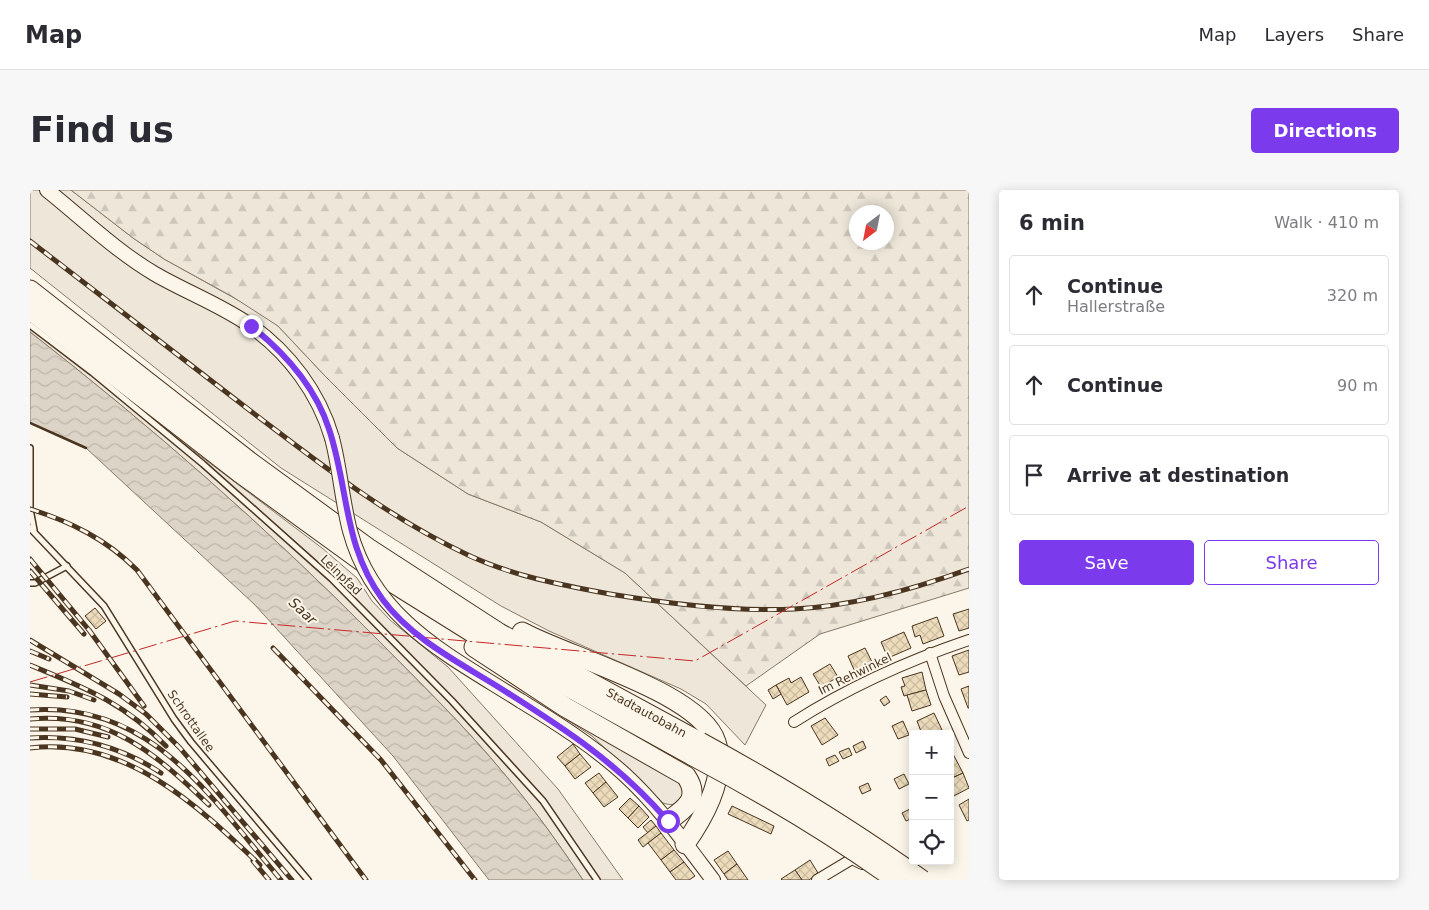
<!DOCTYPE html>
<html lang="en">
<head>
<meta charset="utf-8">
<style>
	:root { --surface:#fff; --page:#f7f7f7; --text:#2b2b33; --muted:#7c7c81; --line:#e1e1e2; --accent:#7c3aed }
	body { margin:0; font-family:"DejaVu Sans",sans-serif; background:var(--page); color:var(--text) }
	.controls { position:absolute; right:15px; bottom:15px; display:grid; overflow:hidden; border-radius:5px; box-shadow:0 2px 12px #0003 }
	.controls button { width:45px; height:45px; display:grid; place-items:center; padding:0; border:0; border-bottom:1px solid var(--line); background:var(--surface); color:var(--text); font:25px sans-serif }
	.compass { position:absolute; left:819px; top:15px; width:45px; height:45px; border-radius:50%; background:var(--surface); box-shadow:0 2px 12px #0003; rotate:212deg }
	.stop { position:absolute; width:15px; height:15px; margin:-11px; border:4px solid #7c3aed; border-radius:50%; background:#fff }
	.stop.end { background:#7c3aed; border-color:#fff; box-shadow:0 1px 5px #0008 }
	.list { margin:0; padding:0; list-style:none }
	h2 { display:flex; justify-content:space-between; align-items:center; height:65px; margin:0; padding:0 20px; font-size:21px }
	h2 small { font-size:16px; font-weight:400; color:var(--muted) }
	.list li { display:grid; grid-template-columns:32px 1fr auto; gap:15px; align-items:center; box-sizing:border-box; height:80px; margin:0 10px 10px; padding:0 10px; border:1px solid var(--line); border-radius:5px }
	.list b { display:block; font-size:19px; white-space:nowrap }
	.list p { margin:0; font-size:16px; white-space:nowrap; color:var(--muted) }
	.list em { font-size:16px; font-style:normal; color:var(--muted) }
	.actions { display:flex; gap:10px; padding:15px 20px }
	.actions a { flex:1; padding:11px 0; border:1px solid var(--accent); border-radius:5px; text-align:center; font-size:18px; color:var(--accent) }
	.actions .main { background:var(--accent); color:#fff }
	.icon { flex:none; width:28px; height:28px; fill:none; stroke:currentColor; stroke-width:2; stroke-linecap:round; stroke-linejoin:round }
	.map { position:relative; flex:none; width:939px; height:690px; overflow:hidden; border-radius:5px }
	header { display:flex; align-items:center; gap:30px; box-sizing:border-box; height:70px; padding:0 25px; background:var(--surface); border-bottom:1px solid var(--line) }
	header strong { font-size:24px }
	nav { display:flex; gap:28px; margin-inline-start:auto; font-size:18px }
	.intro { display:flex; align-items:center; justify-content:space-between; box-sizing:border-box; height:120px; padding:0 30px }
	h1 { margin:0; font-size:35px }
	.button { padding:12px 22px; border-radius:5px; background:var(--accent); color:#fff; font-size:18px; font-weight:700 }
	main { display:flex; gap:30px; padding:0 30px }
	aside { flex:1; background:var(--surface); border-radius:5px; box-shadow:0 2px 12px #0003 }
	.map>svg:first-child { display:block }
	.grass { fill:#ede6d9; stroke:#887966 }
	.forest { fill:url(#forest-firs); stroke:#887966; fill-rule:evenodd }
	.water { fill:url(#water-waves); stroke:#887966 }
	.building { fill:url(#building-cross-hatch); stroke:#4a3520 }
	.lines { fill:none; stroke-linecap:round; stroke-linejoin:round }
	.lane-casing { stroke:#4a3520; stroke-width:8 }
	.street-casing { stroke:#4a3520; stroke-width:12 }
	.secondary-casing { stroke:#4a3520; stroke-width:16 }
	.highway-casing { stroke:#4a3520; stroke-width:21 }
	.lane { stroke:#fbf6e9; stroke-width:5 }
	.street { stroke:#fbf6e9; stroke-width:10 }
	.secondary { stroke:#fbf6e9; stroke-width:14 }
	.highway { stroke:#fbf6e9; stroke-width:19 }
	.rail-casing { stroke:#4a3520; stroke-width:5 }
	.rail { stroke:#fbf6e9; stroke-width:3; stroke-dasharray:9; stroke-linecap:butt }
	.secondary-bridge-casing { stroke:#4a3520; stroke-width:16; stroke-linecap:butt }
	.highway-bridge-casing { stroke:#4a3520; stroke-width:21; stroke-linecap:butt }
	.secondary-bridge { stroke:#fbf6e9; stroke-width:14 }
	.highway-bridge { stroke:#fbf6e9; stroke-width:19 }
	.wall { stroke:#4a3520; stroke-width:2.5 }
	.power { stroke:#c62828; stroke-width:1; stroke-dasharray:18 4 2.5 4; stroke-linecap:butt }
	.route { stroke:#7c3aed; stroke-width:6 }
	.labels { text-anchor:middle; stroke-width:4; stroke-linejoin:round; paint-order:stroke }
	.street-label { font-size:12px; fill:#4a3520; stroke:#fbf6e9 }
	.water-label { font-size:14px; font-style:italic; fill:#4a3520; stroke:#fbf6e9 }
</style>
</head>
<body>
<header>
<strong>Map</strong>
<nav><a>Map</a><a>Layers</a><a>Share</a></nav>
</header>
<div class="intro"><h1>Find us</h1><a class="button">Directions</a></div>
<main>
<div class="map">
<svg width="939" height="690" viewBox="0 0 939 690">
	<defs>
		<pattern id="forest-firs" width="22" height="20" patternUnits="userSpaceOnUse" patternTransform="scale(1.25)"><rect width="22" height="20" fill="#ede6d9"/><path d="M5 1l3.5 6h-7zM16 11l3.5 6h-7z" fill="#cdc6ba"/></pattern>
		<pattern id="water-waves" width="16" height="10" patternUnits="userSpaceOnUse" patternTransform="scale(1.25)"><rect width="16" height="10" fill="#dcd4c6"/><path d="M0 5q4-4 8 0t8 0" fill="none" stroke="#beb7aa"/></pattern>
		<pattern id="building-cross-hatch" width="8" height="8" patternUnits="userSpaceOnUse" patternTransform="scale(1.25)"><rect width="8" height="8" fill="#ecdcbc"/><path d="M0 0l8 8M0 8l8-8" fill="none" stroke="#ccbda1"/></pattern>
	</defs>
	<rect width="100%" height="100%" fill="#fbf6e9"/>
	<g class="grass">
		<path d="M0,0h41l62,48 31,21 90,50 24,17 48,51 71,71 71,46 73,28 84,51 141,132 -21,40 -39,-41 -25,-15 -132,-58 -48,-25 -220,-138 -251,-200z"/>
		<path d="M0,137l292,221 35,30 15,23 18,19 58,47 110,122 65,91h-40c-24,-36 -49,-71 -77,-104 -39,-48 -86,-93 -129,-137 -109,-110 -225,-212 -347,-307z"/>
		<path d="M528,524l116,63 10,13c-1,13 -10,17 -21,13l-71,-67z"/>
	</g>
	<path class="forest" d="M41,0h898v398l-149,46 -74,52 -121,-113 -84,-51 -73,-28 -71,-46 -71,-71 -48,-51 -45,-29 -69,-38 -31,-21zM826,22h30v30h-30z"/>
	<path class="water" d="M0,142c121,94 236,195 344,304 44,45 92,91 132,140 28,33 53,68 77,104h-94l-96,-124 -139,-152 -168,-156 -56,-25z"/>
	<g class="building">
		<path d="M65,418l11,13 -10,8 -11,-13z"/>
		<path d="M939,419v19l-10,3 -6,-17z"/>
		<path d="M907,427l7,19 -21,8 -3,-9 -5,2 -3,-11z"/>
		<path d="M874,442l7,16 -23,10 -7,-16z"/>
		<path d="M835,458l8,16 -18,8 -7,-16z"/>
		<path d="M939,460v22l-10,3 -7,-19z"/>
		<path d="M800,474l8,13 -17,10 -8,-13z"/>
		<path d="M892,482l4,18 -22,6 -3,-9 4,-1 -3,-8z"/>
		<path d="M771,487l8,15 -22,13 -11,-20 13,-7 2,5z"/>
		<path d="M746,495l5,9 -8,5 -5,-9z"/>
		<path d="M939,496v22h-1l-7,-19z"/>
		<path d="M896,500l5,15 -19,6 -5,-16z"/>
		<path d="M856,506l4,6 -6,4 -4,-6z"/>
		<path d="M904,523l8,17 -9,4h-11l-5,-13z"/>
		<path d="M795,528l13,17 -16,10 -11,-19z"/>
		<path d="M873,531l6,14 -11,4 -6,-13z"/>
		<path d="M833,551l3,7 -10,5 -3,-7z"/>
		<path d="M543,554l7,10 -15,12 -8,-9z"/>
		<path d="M819,558l3,7 -9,4 -4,-7z"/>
		<path d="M550,564l11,13 -16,12 -10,-13z"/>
		<path d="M923,564l10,19 -13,6v-23z"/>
		<path d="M805,565l4,6 -10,5 -3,-7z"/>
		<path d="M569,583l7,9 -13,11 -8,-10z"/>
		<path d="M933,583l6,15 -17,9 -2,-18z"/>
		<path d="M874,584l5,10 -10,5 -5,-10z"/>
		<path d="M576,592l12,15 -14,10 -11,-14z"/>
		<path d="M838,593l3,7 -9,4 -3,-7z"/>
		<path d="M600,608l9,8 -11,12 -9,-9z"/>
		<path d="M939,609v21l-2,1 -8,-16z"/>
		<path d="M609,616l10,11 -11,11 -10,-10z"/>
		<path d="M702,616l42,20 -3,8 -43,-20z"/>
		<path d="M880,619l3,9 -7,3 -4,-8z"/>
		<path d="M621,630l5,6 -8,7 -5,-6z"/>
		<path d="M626,636l5,7 -18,14 -5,-7z"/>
		<path d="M631,643l13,17 -13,10 -13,-17z"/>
		<path d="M644,660l10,12 -14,10 -9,-12z"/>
		<path d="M698,661l9,13 -13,10 -10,-14z"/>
		<path d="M780,670l8,13 -9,7h-7l-7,-10z"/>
		<path d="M654,672l11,14 -6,4h-13l-6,-8z"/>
		<path d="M707,674l11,16h-20l-4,-6z"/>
		<path d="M765,680l7,10h-20l-1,-1z"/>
	</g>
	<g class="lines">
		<defs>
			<g id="lane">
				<path d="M0,135l63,48 110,91 129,115 120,122 91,100 54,79"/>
				<path d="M0,258v61l4,21"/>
				<path d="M0,338l74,78 70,113 17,23 117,138"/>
				<path d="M0,393h5l32,-17"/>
			</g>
			<g id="street">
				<path d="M900,463l14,43 25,57"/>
				<path d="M764,532c55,-35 113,-61 175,-82"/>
				<path d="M787,690l35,-21 10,5"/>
			</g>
			<g id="secondary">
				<path d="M17,0c35,28 69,61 108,84 31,18 66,31 96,52 38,27 68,67 81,112"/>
				<path d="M491,511c36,22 72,45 103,73 34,31 61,69 89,106"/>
			</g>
			<g id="highway">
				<path id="s1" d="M0,100l220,172 118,86 131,85 201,109"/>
				<path d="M0,120l210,163 142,103 112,70 199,110"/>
				<path d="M492,442c46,25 179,61 194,110 11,34 -12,75 -31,102"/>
				<path d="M444,457l91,60 121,69c15,22 0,32 -18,45"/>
			</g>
		</defs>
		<use href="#lane" class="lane-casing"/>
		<use href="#street" class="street-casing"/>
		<use href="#secondary" class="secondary-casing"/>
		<use href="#highway" class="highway-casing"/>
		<use href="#lane" class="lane"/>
		<use href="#street" class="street"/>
		<use href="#secondary" class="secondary"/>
		<use href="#highway" class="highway"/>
		<defs>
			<g id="rail">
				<path d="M0,51c73,56 145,112 218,168 70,53 139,108 220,146 45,21 93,30 142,39 60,10 123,18 184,15 59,-3 120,-20 175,-40"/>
				<path d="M0,319c41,13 76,30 107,61l229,310"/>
				<path d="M0,369l59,71 55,76"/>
				<path d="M0,381l54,63"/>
				<path d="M0,450l89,54 27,20 34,34 112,132"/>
				<path d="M243,458l108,112 94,120"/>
				<path d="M0,461l19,8"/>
				<path d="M0,475c55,23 93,37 136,81"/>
				<path d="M0,495l39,6 25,9"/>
				<path d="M0,504l37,3"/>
				<path d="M0,520c122,-9 181,88 251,170"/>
				<path d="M0,529c79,-7 126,35 179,86"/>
				<path d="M0,539h45l33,8"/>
				<path d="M0,548c47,-3 92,9 131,35"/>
				<path d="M0,558c95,-11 166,56 230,117"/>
				<path d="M223,671l16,19"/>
			</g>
		</defs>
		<use href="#rail" class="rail-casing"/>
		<use href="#rail" class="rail"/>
		<defs>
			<path id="secondary-bridge" d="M302,248c8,30 10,63 18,93 24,89 100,125 171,170"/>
			<g id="highway-bridge">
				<path d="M670,552c77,42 151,87 222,138"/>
				<path d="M663,566c70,37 139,78 203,124"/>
			</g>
		</defs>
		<use href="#secondary-bridge" class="secondary-bridge-casing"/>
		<use href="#highway-bridge" class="highway-bridge-casing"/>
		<use href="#secondary-bridge" class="secondary-bridge"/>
		<use href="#highway-bridge" class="highway-bridge"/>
		<path class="wall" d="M0,233l56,25"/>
		<path class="power" d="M0,492l205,-61 460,40 274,-155"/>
	</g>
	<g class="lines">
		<path class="route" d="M221,136c34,27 64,60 78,103 20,60 14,117 54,171 29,39 77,63 117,88 65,41 118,75 168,133"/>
	</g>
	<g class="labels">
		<g class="street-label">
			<text transform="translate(311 385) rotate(44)" y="4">Leinpfad</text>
			<text transform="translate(825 484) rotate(-26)" y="4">Im Rehwinkel</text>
			<text dy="4" stroke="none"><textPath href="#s1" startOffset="749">Stadtautobahn</textPath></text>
			<text transform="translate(161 531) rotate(55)" y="4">Schrottallee</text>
		</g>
		<g class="water-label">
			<text transform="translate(273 421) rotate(43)" y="5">Saar</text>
		</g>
	</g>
</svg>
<div class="controls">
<button>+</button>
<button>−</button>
<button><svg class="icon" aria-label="locate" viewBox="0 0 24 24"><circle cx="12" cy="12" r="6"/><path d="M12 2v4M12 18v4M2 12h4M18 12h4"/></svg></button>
</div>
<svg class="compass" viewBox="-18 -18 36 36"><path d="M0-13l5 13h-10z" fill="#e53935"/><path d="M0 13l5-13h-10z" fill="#7c7c81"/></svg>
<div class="stop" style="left:638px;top:631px"></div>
<div class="stop end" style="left:221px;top:136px"></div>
</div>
<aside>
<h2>6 min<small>Walk · 410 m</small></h2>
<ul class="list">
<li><svg class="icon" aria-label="ahead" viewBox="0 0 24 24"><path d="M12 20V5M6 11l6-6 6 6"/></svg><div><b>Continue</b><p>Hallerstraße</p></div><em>320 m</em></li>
<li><svg class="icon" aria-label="ahead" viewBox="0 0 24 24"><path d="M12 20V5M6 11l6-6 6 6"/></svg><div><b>Continue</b></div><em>90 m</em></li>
<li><svg class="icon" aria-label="arrive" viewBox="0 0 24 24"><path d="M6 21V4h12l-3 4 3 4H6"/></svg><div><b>Arrive at destination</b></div></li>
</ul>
<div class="actions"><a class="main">Save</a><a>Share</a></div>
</aside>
</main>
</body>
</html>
